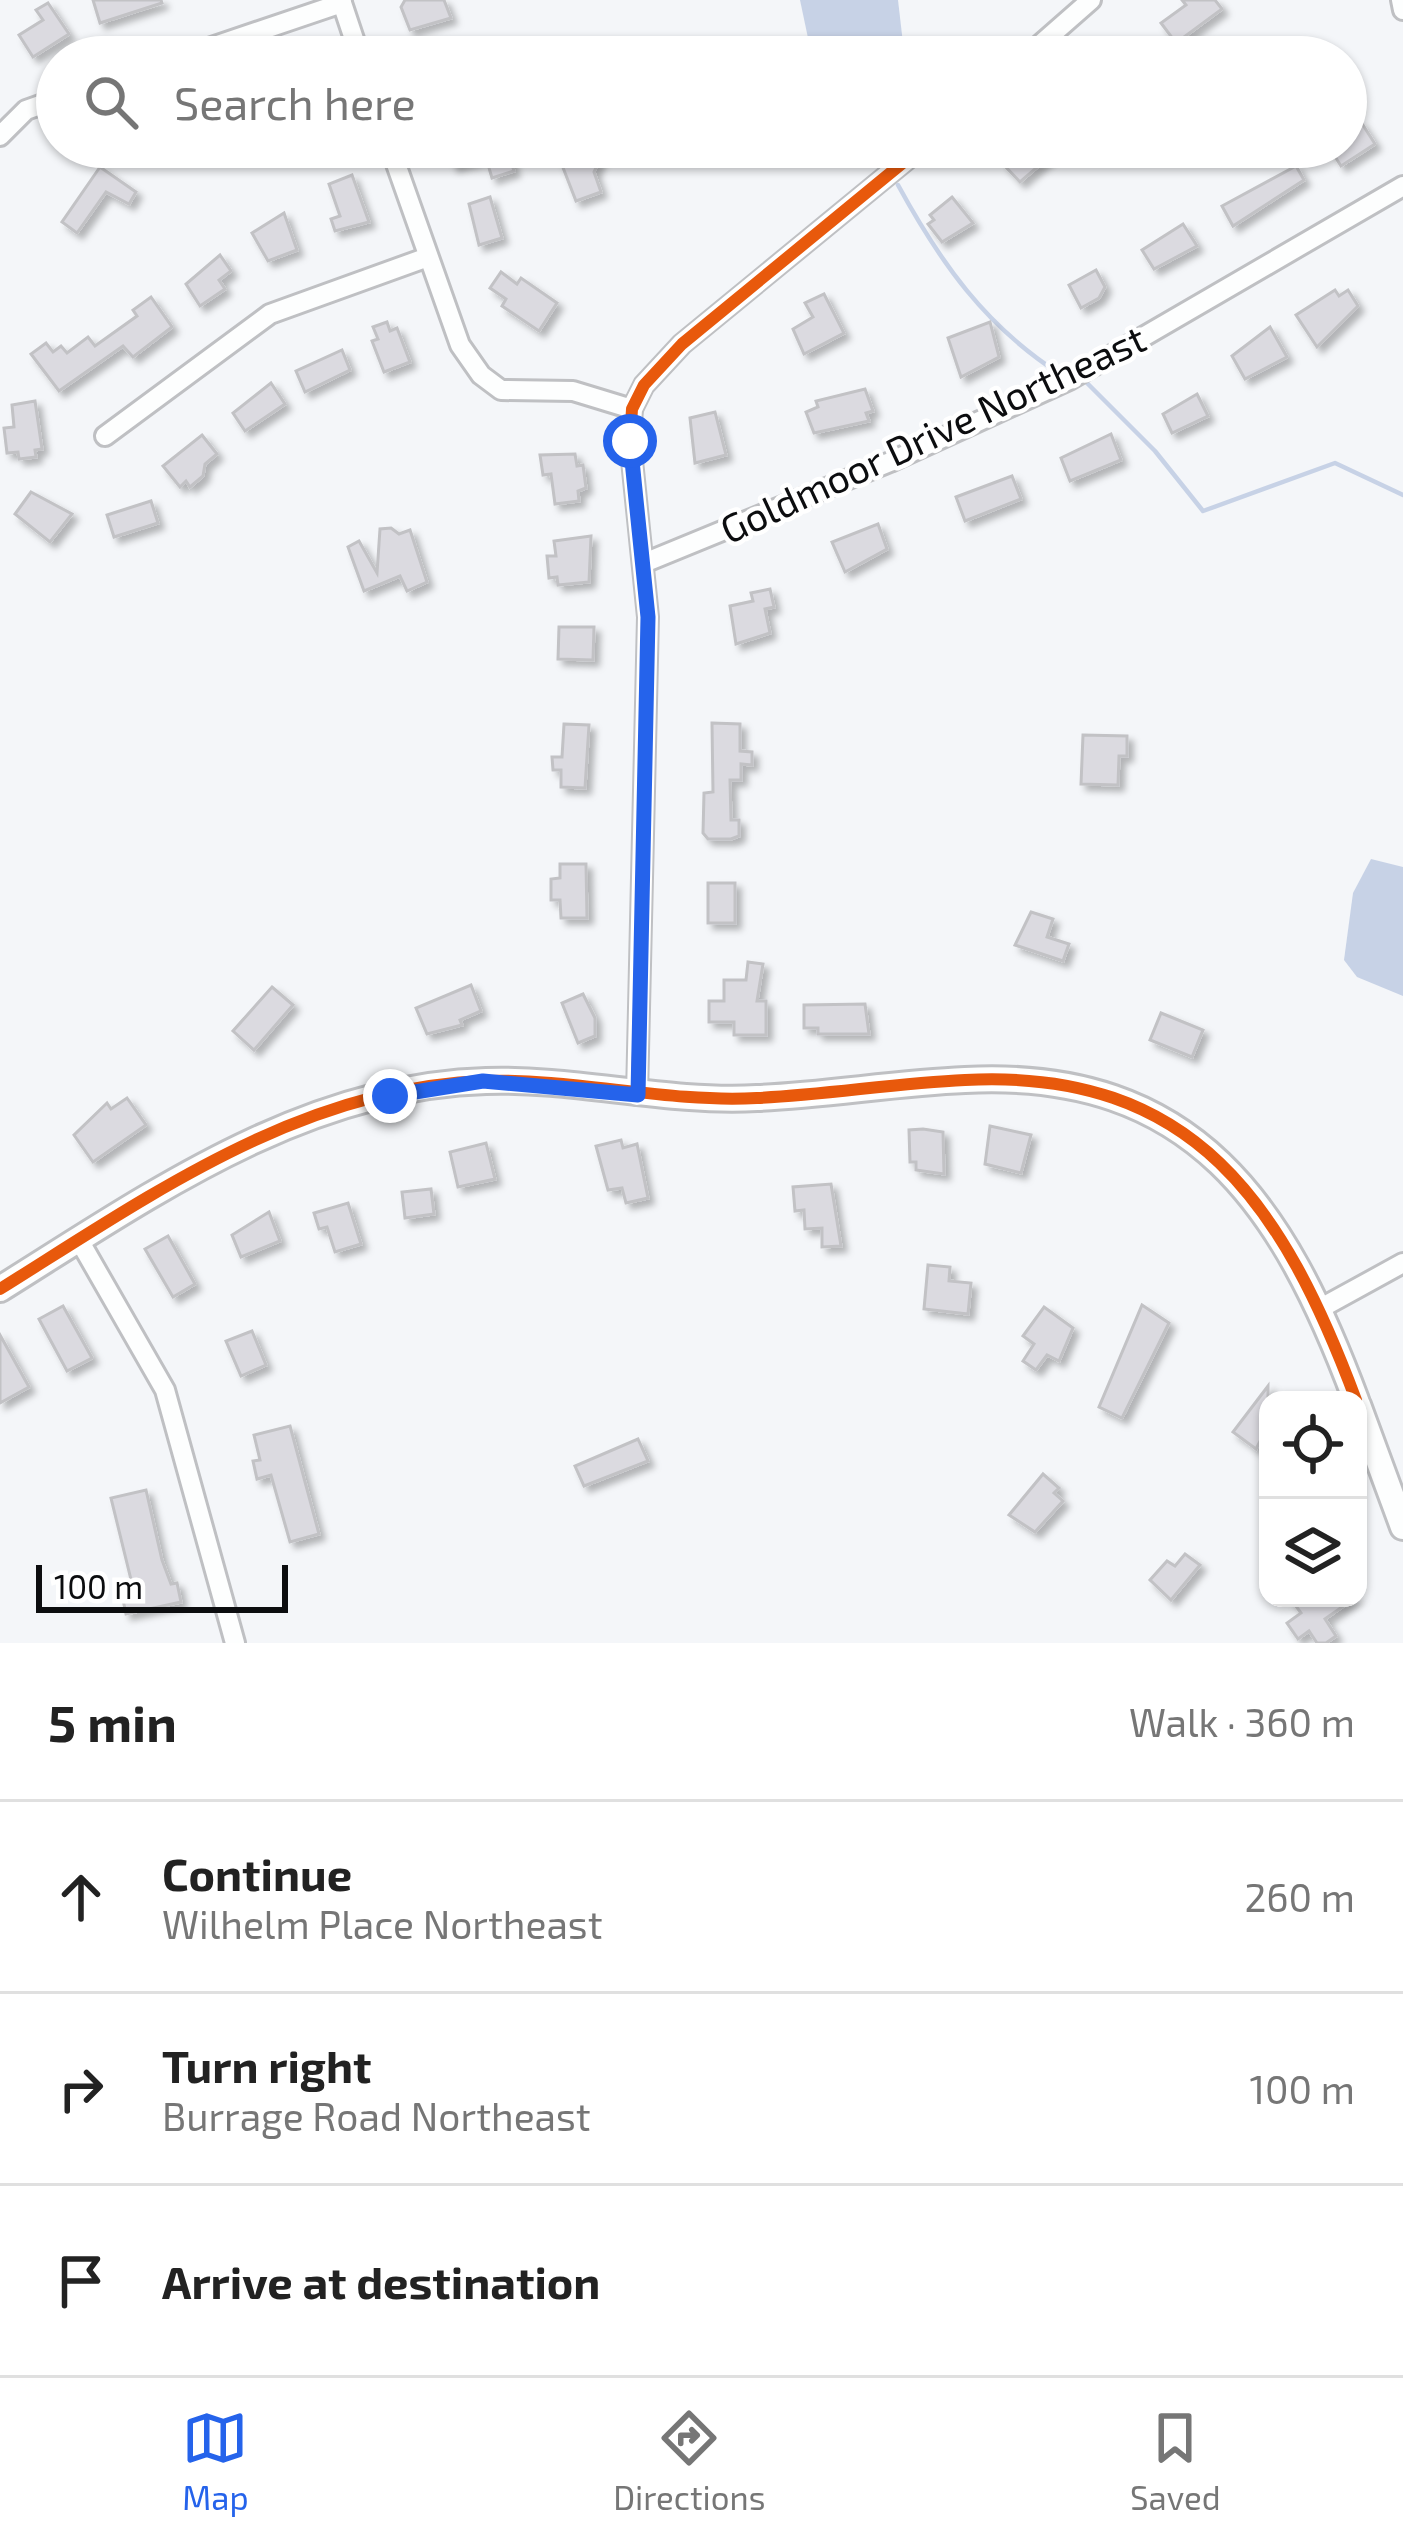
<!DOCTYPE html>
<html lang="en">
<head>
<meta charset="utf-8">
<style>
	:root { --surface:#fff; --page:#f2f2f2; --text:#222; --muted:#767676; --line:#e0e0e0; --accent:#2563eb }
	body { margin:0; font-family:"Exo 2",sans-serif; background:var(--page); color:var(--text) }
	.controls { position:absolute; right:36px; bottom:36px; display:grid; overflow:hidden; border-radius:24px; box-shadow:0 3px 9px #0004 }
	.controls button { width:108px; height:108px; display:grid; place-items:center; padding:0; border:0; border-bottom:3px solid var(--line); background:var(--surface); color:var(--text); font:60px sans-serif }
	.scale { position:absolute; left:36px; bottom:30px; width:252px; box-sizing:border-box; padding-left:12px; border:6px solid #0c0d0f; border-top:0; font-size:33px; line-height:42px; white-space:nowrap; color:#0c0d0f; -webkit-text-stroke:9px #fff; paint-order:stroke }
	.stop { position:absolute; width:36px; height:36px; margin:-27px; border:9px solid #2563eb; border-radius:50%; background:#fff }
	.stop.end { background:#2563eb; border-color:#fff; box-shadow:0 3px 12px #0008 }
	.list { margin:0; padding:0; list-style:none }
	h2 { display:flex; justify-content:space-between; align-items:center; height:156px; margin:0; padding:0 48px; font-size:51px }
	h2 small { font-size:39px; font-weight:400; color:var(--muted) }
	.list li { display:grid; grid-template-columns:78px 1fr auto; gap:36px; align-items:center; box-sizing:border-box; height:192px; padding:0 48px; border-top:3px solid var(--line) }
	.list b { display:block; font-size:45px; white-space:nowrap }
	.list p { margin:0; font-size:39px; white-space:nowrap; color:var(--muted) }
	.list em { font-size:39px; font-style:normal; color:var(--muted) }
	.icon { flex:none; width:66px; height:66px; fill:none; stroke:currentColor; stroke-width:2; stroke-linecap:round; stroke-linejoin:round }
	.map { position:relative; flex:none; width:1403px; height:1643px; overflow:hidden }
	.search { position:absolute; background:var(--surface); box-shadow:0 3px 9px #0004; left:36px; right:36px; top:36px; height:132px; display:flex; align-items:center; gap:30px; box-sizing:border-box; padding:0 42px; border-radius:66px; color:var(--muted); font-size:45px }
	.sheet { height:732px; background:var(--surface) }
	nav { display:flex; justify-content:space-around; align-items:center; box-sizing:border-box; height:168px; border-top:3px solid var(--line); background:var(--surface); font-size:33px; color:var(--muted) }
	nav a { display:grid; justify-items:center; gap:6px }
	nav .on { color:var(--accent) }
	.map>svg:first-child { display:block }
	.water { fill:#c7d2e6 }
	.lines { fill:none; stroke-linecap:round; stroke-linejoin:round }
	.stream { stroke:#c7d2e6; stroke-width:4.5 }
	.building { fill:#dbdae0; stroke:#c2c2c5; stroke-width:3; filter:url(#shadow) }
	.street-casing { stroke:#bfc0c3; stroke-width:24 }
	.secondary-casing { stroke:#bfc0c3; stroke-width:30 }
	.street { stroke:#fdfefe; stroke-width:18 }
	.secondary { stroke:#fdfefe; stroke-width:24 }
	.cycleway-casing { stroke:#fff; stroke-width:20 }
	.cycleway { stroke:#e8590c; stroke-width:12 }
	.route { stroke:#2563eb; stroke-width:15 }
	.labels { text-anchor:middle; stroke-width:9; stroke-linejoin:round; paint-order:stroke }
	.street-label { font-size:39px; fill:#0c0d0f; stroke:#fff }
</style>
</head>
<body>
<div class="map">
<svg width="1403" height="1643" viewBox="0 0 1403 1643">
	<defs>
		<filter id="shadow"><feDropShadow dx="5.5" dy="5.5" stdDeviation="3" flood-color="#0004"/></filter>
	</defs>
	<rect width="100%" height="100%" fill="#f4f6f9"/>
	<g class="water">
		<path d="M800,0h98l6,52 -6,5h-86z"/>
		<path d="M1371,859l32,8v129l-46,-19 -13,-17 9,-67z"/>
	</g>
	<g class="lines">
		<g class="stream">
			<path d="M878,147l7,13"/>
			<path d="M898,185c42,77 87,141 162,189"/>
			<path d="M1085,381l70,70 48,60 132,-48 68,32"/>
		</g>
	</g>
	<g class="building">
		<path d="M93,0h68l1,3 -62,20z"/>
		<path d="M405,0h39l7,18 -41,12 -9,-23z"/>
		<path d="M1182,0h33l7,9 -46,34 -15,-20 25,-18z"/>
		<path d="M48,3l21,31 -36,23 -14,-22 24,-15 -7,-10z"/>
		<path d="M1361,122l14,22 -34,22 -12,-19h17v-16z"/>
		<path d="M447,147h56l-17,11 22,-7 6,20 -22,7 -6,-20 -33,8z"/>
		<path d="M555,147h41l4,12 -6,13 7,20 -25,9z"/>
		<path d="M1022,147h18l9,10 -29,25 -17,-18z"/>
		<path d="M1296,166l8,14 -71,46 -11,-20z"/>
		<path d="M100,167l36,25 -7,12 -23,-12 -29,41 -15,-11z"/>
		<path d="M352,175l17,47 -34,9 -4,-12 9,-3 -11,-32z"/>
		<path d="M490,197l12,41 -23,7 -10,-41z"/>
		<path d="M952,197l21,26 -31,19 -14,-18 6,-4 -4,-5z"/>
		<path d="M284,213l13,37 -29,11 -16,-28z"/>
		<path d="M1183,224l14,22 -43,23 -12,-19z"/>
		<path d="M220,255l11,16 -12,9 6,9 -25,17 -14,-22z"/>
		<path d="M1096,270l9,17 -6,11 -18,10 -12,-23z"/>
		<path d="M501,272l16,12 4,-6 36,25 -18,28 -37,-25 4,-7 -16,-11z"/>
		<path d="M1335,290l4,6 9,-6 10,16 -41,41 -21,-32z"/>
		<path d="M824,294l20,39 -40,21 -11,-25 20,-12 -8,-14z"/>
		<path d="M151,297l21,30 -39,30 -10,-11 -64,45 -28,-37 15,-11 7,9 8,-6 6,7 21,-16 7,9 42,-30 -4,-6z"/>
		<path d="M387,322l3,9 7,-3 13,34 -26,10 -12,-31 6,-2 -5,-12z"/>
		<path d="M990,322l9,35 -38,20 -13,-39z"/>
		<path d="M1270,327l17,30 -42,22 -13,-23z"/>
		<path d="M342,350l8,20 -45,22 -9,-21z"/>
		<path d="M271,383l14,21 -40,27 -12,-18z"/>
		<path d="M865,389l8,22 -7,2 3,8 -55,12 -8,-21 12,-5 -2,-6z"/>
		<path d="M1197,394l11,22 -36,17 -9,-19z"/>
		<path d="M35,401l7,48 -7,1 1,7 -17,2 -1,-7 -11,1 -3,-25 10,-1 -2,-22z"/>
		<path d="M715,412l11,43 -31,8 -5,-45z"/>
		<path d="M1111,434l10,26 -51,21 -9,-23z"/>
		<path d="M202,435l15,19 -12,10 -2,12 -13,11 -4,-6 -6,6 -17,-21z"/>
		<path d="M575,454l2,12 6,-1 3,23 -8,3 1,10 -24,3 -4,-30 -8,1 -3,-20z"/>
		<path d="M1012,476l9,23 -56,22 -9,-24z"/>
		<path d="M31,492l41,22 -22,28 -35,-28z"/>
		<path d="M151,501l7,22 -44,14 -7,-22z"/>
		<path d="M878,524l9,25 -42,23 -13,-30z"/>
		<path d="M391,528l8,6 11,-4 17,52 -20,9 -7,-15 -36,15 -16,-44 11,-6 18,32 3,-44z"/>
		<path d="M591,536l-2,46 -31,3 -1,-8 -8,1 -2,-22h9l-2,-15z"/>
		<path d="M770,589l4,18 -9,2 5,24 -34,11 -6,-38 23,-5 -2,-8z"/>
		<path d="M559,627h35l-1,33 -35,-1z"/>
		<path d="M712,723l28,1v27l12,1v13l-11,-1v16h-11l1,40h8v16l-8,3h-23l-5,-6 1,-40 9,-1z"/>
		<path d="M564,724l25,1 -4,63 -24,-1v-17h-8l-1,-13h10z"/>
		<path d="M1083,735l44,1v20h-8l-1,29 -37,-1z"/>
		<path d="M560,864h26l1,54h-26l-1,-18h-9v-21l9,-1z"/>
		<rect x="708" y="883" width="27" height="40"/>
		<path d="M1031,912l22,7 -6,18 22,7 -6,17 -48,-16z"/>
		<path d="M748,962l15,2 -6,37h9v34h-32v-13h-25v-21h15v-21h22z"/>
		<path d="M471,985l10,26 -21,9 2,5 -35,9 -11,-26z"/>
		<path d="M272,987l21,18 -39,45 -21,-19z"/>
		<path d="M583,994l12,24v18l-17,7 -16,-40z"/>
		<path d="M865,1004l4,30h-51v-6h-14v-23z"/>
		<path d="M1161,1013l42,17 -11,27 -42,-17z"/>
		<path d="M127,1098l19,27 -53,37 -19,-27 33,-32 4,6z"/>
		<path d="M990,1126l41,9 -10,38 -36,-9z"/>
		<path d="M923,1129l20,3 1,42 -28,-4v-8h-6l-1,-32z"/>
		<path d="M621,1140l2,8 14,-4 11,54 -22,5 -4,-15 -14,2 -12,-44z"/>
		<path d="M486,1143l9,36 -37,8 -8,-35z"/>
		<path d="M831,1184l10,62 -19,1v-19l-17,1 -1,-19 -9,1 -2,-24z"/>
		<path d="M431,1189l3,25 -29,4 -3,-26z"/>
		<path d="M348,1203l13,41 -26,8 -8,-25 -8,2 -5,-16z"/>
		<path d="M269,1212l11,29 -39,16 -9,-22z"/>
		<path d="M168,1236l27,48 -22,13 -28,-48z"/>
		<path d="M928,1265l22,2 -1,14 22,2 -3,31 -44,-5z"/>
		<path d="M1142,1305l27,18 -47,95 -23,-11z"/>
		<path d="M63,1306l29,52 -25,13 -28,-52z"/>
		<path d="M1044,1307l29,21 -14,33 -12,-6 -11,15 -13,-9 11,-17 -11,-8z"/>
		<path d="M252,1331l14,34 -25,11 -15,-35z"/>
		<path d="M0,1335l29,52 -29,16z"/>
		<path d="M1268,1386v40l-12,23 -23,-17z"/>
		<path d="M290,1426l29,108 -29,8 -19,-67 -14,4 -4,-18 7,-1 -6,-25z"/>
		<path d="M638,1439l10,22 -64,25 -9,-20z"/>
		<path d="M1043,1474l16,14 -5,5 9,8 -28,31 -26,-17z"/>
		<path d="M146,1490l16,70 9,24 6,-1 4,19 -55,12 -4,-19 12,-3 -23,-94z"/>
		<path d="M1185,1554l15,11 -29,35 -21,-20 17,-19 8,5z"/>
		<path d="M1290,1598h65l-30,21 11,17 -10,7h-9l-8,-12 -11,8 -11,-16 14,-10z"/>
	</g>
	<g class="lines">
		<defs>
			<g id="street">
				<path d="M341,0l19,57"/>
				<path d="M1401,0l2,10"/>
				<path d="M182,57l160,-54"/>
				<path d="M1026,57l65,-57"/>
				<path d="M0,136l26,-26 31,-11"/>
				<path d="M390,147l70,198 21,30 20,15 72,1 59,18"/>
				<path d="M105,436l165,-122 158,-57"/>
				<path d="M644,563l246,-101 179,-82 334,-194"/>
				<path d="M637,1095l11,-478 -18,-176 2,-32 12,-24 38,-41 240,-197"/>
				<path d="M79,1240l86,150 70,253"/>
				<path d="M1321,1308l82,-45"/>
			</g>
			<g id="secondary">
				<path d="M0,1289c149,-93 303,-203 486,-208 90,-3 179,22 271,17 69,-3 138,-15 208,-18 230,-12 319,127 391,320"/>
				<path d="M1358,1405l45,122"/>
			</g>
		</defs>
		<use href="#street" class="street-casing"/>
		<use href="#secondary" class="secondary-casing"/>
		<use href="#street" class="street"/>
		<use href="#secondary" class="secondary"/>
		<defs>
			<g id="cycleway">
				<path d="M637,1095l11,-478 -18,-176 2,-32 12,-24 38,-41 240,-197"/>
				<path d="M0,1289c149,-93 303,-203 486,-208 90,-3 179,22 271,17 69,-3 138,-15 208,-18 230,-12 319,127 391,320"/>
			</g>
		</defs>
		<use href="#cycleway" class="cycleway-casing"/>
		<use href="#cycleway" class="cycleway"/>
	</g>
	<g class="lines">
		<path class="route" d="M390,1096l93,-15 155,14 10,-478 -18,-176"/>
	</g>
	<g class="labels">
		<g class="street-label">
			<text transform="translate(933 434) rotate(-25)" y="14">Goldmoor Drive Northeast</text>
		</g>
	</g>
</svg>
<div class="controls">
<button><svg class="icon" aria-label="locate" viewBox="0 0 24 24"><circle cx="12" cy="12" r="6"/><path d="M12 2v4M12 18v4M2 12h4M18 12h4"/></svg></button>
<button><svg class="icon" aria-label="layers" viewBox="0 0 24 24"><path d="M12 4l9 5-9 5-9-5zM3 14l9 5 9-5"/></svg></button>
</div>
<div class="scale">100 m</div>
<div class="stop" style="left:630px;top:441px"></div>
<div class="stop end" style="left:390px;top:1096px"></div>
<div class="search"><svg class="icon" aria-label="search" viewBox="0 0 24 24"><circle cx="10" cy="10" r="6"/><path d="M15 15l6 6"/></svg>Search here</div>
</div>
<section class="sheet">
<h2>5 min<small>Walk · 360 m</small></h2>
<ul class="list">
<li><svg class="icon" aria-label="ahead" viewBox="0 0 24 24"><path d="M12 20V5M6 11l6-6 6 6"/></svg><div><b>Continue</b><p>Wilhelm Place Northeast</p></div><em>260 m</em></li>
<li><svg class="icon" aria-label="right" viewBox="0 0 24 24"><path d="M7 20v-9h11M14 6l5 5-5 5"/></svg><div><b>Turn right</b><p>Burrage Road Northeast</p></div><em>100 m</em></li>
<li><svg class="icon" aria-label="arrive" viewBox="0 0 24 24"><path d="M6 21V4h12l-3 4 3 4H6"/></svg><div><b>Arrive at destination</b></div></li>
</ul>
</section>
<nav>
<a class="on"><svg class="icon" aria-label="map" viewBox="0 0 24 24"><path d="M3 6l6-2 6 2 6-2v14l-6 2-6-2-6 2zM9 4v14M15 6v14"/></svg>Map</a>
<a><svg class="icon" aria-label="directions" viewBox="0 0 24 24"><path d="M12 3l9 9-9 9-9-9zM9 14v-3h6M13 9l2 2-2 2"/></svg>Directions</a>
<a><svg class="icon" aria-label="saved" viewBox="0 0 24 24"><path d="M7 4h10v16l-5-4-5 4z"/></svg>Saved</a>
</nav>
</body>
</html>
